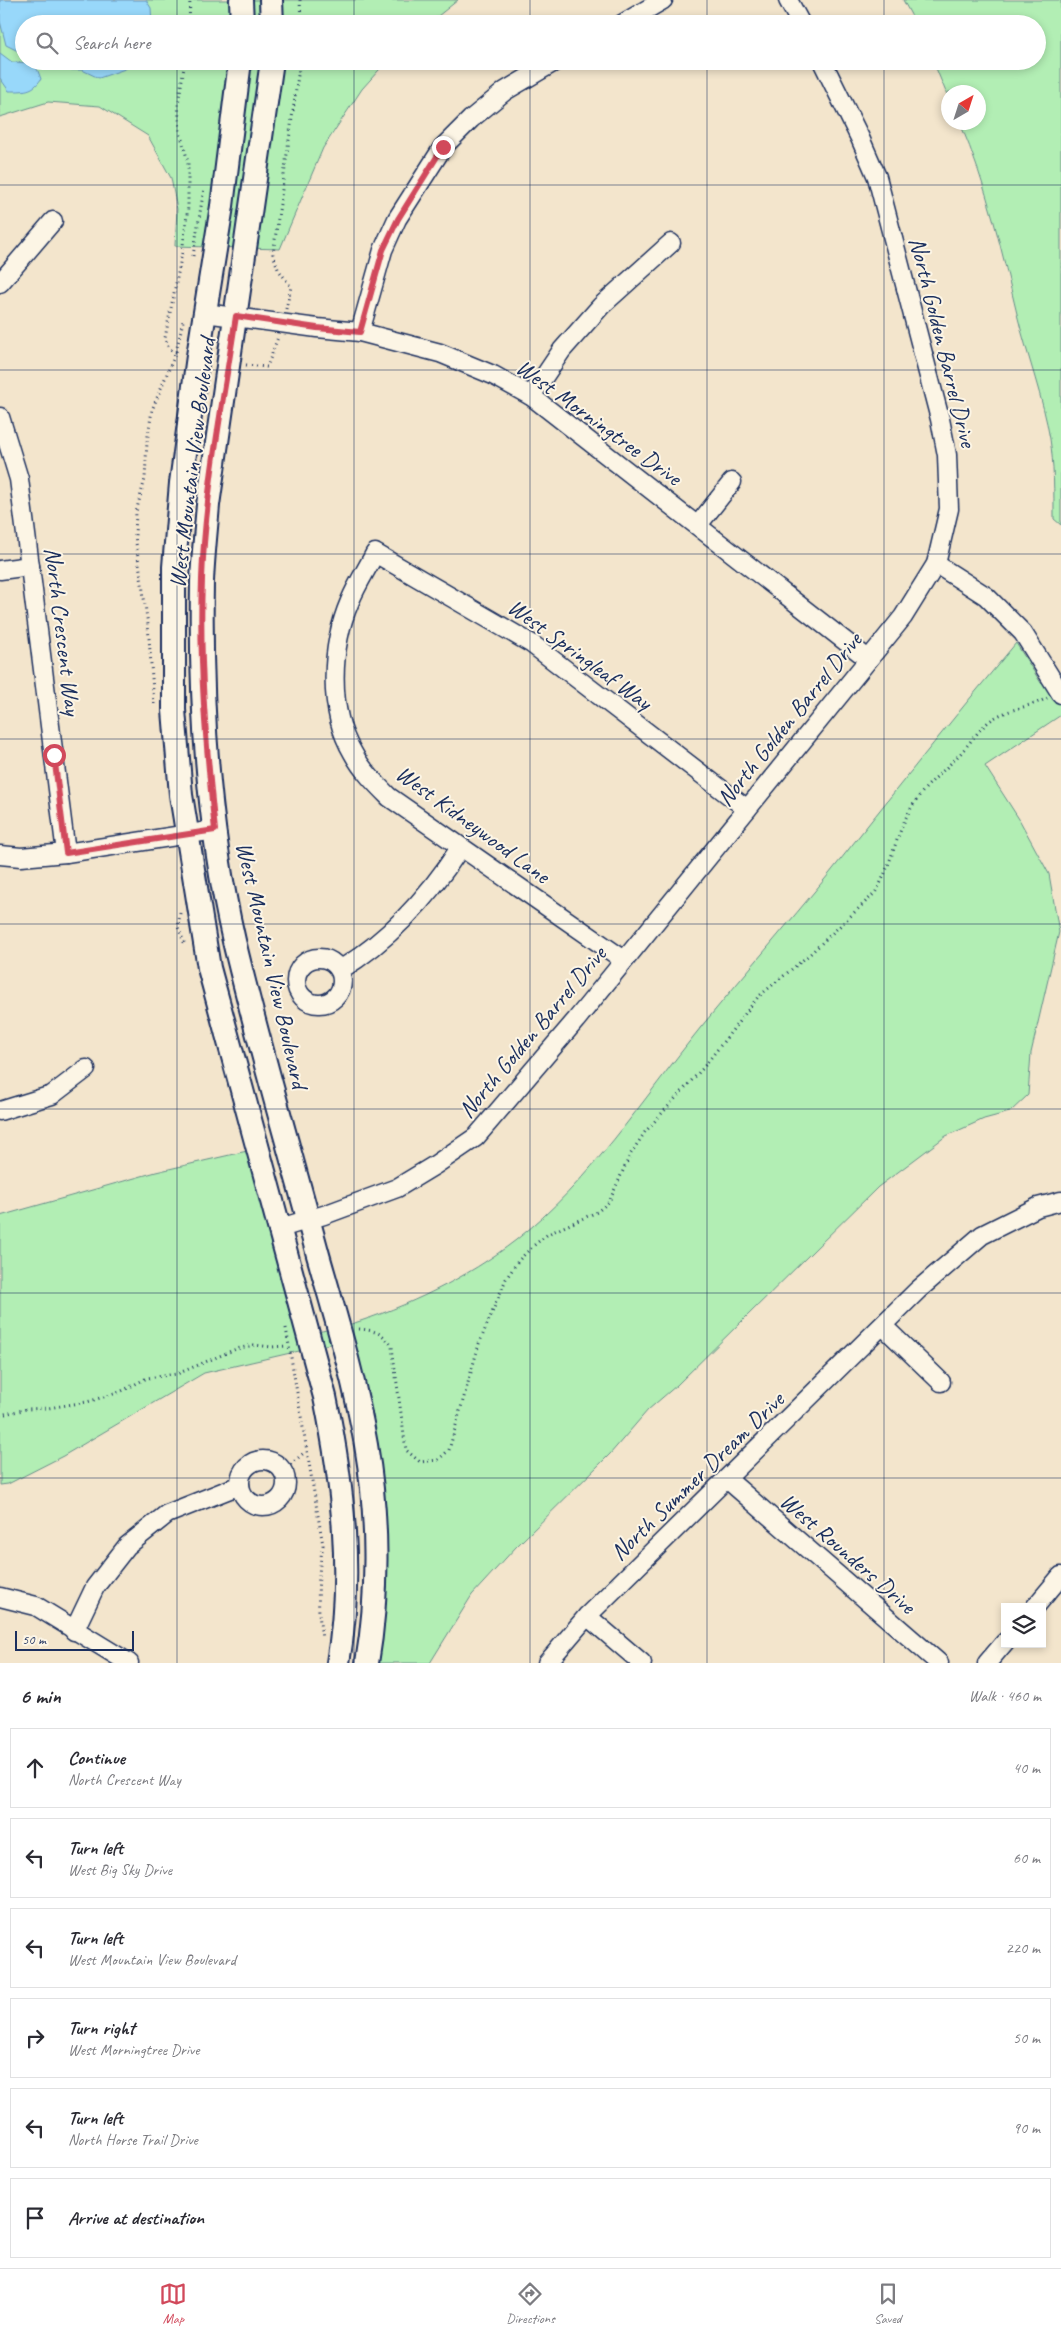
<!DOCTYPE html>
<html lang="en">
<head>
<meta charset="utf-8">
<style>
	:root { --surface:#fff; --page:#f7f7f7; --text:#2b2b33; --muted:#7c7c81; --line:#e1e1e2; --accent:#d1495b }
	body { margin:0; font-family:Caveat,sans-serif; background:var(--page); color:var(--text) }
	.controls { position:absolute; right:15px; bottom:15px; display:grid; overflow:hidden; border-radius:0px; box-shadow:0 2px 8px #0003 }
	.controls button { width:45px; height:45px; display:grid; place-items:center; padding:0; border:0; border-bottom:1px solid var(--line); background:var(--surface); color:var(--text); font:25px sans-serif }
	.compass { position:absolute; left:941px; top:85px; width:45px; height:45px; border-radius:50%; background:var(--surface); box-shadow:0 2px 8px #0003; rotate:39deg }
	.scale { position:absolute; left:15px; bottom:12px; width:119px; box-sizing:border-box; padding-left:5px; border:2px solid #1b2f5e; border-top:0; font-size:14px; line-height:18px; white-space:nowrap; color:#1b2f5e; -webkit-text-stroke:4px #fcf5e5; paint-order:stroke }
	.stop { position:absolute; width:15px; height:15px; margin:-11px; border:4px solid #d1495b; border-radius:50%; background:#fff }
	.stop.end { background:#d1495b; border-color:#fff; box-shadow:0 1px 5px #0008 }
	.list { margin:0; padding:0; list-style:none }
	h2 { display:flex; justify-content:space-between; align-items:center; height:65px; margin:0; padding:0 20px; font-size:21px }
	h2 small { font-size:16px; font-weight:400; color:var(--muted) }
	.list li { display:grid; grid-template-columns:32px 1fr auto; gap:15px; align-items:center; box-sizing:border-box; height:80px; margin:0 10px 10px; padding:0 10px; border:1px solid var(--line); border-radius:0px }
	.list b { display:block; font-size:19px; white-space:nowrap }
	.list p { margin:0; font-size:16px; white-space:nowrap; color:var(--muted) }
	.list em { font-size:16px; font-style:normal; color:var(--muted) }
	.icon { flex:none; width:28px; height:28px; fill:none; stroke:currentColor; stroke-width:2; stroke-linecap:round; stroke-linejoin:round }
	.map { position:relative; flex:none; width:1061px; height:1663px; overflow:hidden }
	.search { position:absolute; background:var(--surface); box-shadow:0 2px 8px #0003; left:15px; right:15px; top:15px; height:55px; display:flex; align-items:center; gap:12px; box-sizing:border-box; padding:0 18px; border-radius:28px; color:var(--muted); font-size:19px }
	.sheet { height:605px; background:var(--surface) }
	nav { display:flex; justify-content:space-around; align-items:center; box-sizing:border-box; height:70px; border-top:1px solid var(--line); background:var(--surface); font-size:14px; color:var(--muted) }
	nav a { display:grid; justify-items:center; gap:2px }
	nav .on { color:var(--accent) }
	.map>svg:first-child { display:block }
	.green { fill:#b2eeb4; stroke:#668e89 }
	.water { fill:#98d8fa; stroke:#6694bc }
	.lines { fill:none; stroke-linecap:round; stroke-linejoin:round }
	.minor-casing { stroke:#1b2f5e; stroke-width:21 }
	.tertiary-casing { stroke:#1b2f5e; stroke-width:26 }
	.path { stroke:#1b2f5e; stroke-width:3; stroke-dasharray:1 4; stroke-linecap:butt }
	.minor { stroke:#fcf5e5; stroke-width:18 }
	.tertiary { stroke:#fcf5e5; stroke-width:22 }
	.route { stroke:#d1495b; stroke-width:6 }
	.grid { fill:none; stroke:#1b2f5e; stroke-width:1; stroke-opacity:0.55 }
	.labels { text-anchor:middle; stroke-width:4; stroke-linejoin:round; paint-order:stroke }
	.street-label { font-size:24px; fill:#1b2f5e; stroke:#fcf5e5 }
</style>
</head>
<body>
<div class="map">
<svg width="1061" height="1663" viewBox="0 0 1061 1663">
	<rect width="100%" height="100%" fill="#f3e5cc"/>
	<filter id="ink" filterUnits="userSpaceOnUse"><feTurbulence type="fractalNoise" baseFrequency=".02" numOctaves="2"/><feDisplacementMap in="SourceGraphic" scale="10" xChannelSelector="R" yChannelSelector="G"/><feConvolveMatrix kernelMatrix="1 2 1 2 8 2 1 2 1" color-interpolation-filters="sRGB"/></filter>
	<g filter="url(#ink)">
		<g class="green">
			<path d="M0,0h458l-30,24h-404v37h363l-25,28 -39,59 -43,101 -105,-3 2,-37 -6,-31 -23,-42 -48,-30 -52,-4 -48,15z"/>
			<path d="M903,0h158v525l-7,-6c0,-27 0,-54 -4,-80 -7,-41 -22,-81 -32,-121 -16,-66 -31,-133 -58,-195l18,-1v-30h-30v5l-15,-36h104v-37h-121z"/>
			<path d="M1016,643l25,40 20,-10v42l-76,51 34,53 30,55 10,58 -28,121 -3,42 -18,17 -26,7 -38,17 -68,51 -201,198 -29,25 -38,44 -94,93 -44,48 -42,68h-54l-25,-324 -147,34 -141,83 -55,28 -8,1v-269l156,-44 91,-21 50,185c17,-4 34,-6 51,-11 59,-18 119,-47 168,-85 74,-58 126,-140 185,-213 42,-51 86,-102 128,-153 62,-78 123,-155 187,-231z"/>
		</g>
		<g class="water">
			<path d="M0,0h146l5,8 1,16h-128v30l-18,-9 -6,-24z"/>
			<path d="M0,53l12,9 23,1 6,16c-8,13 -18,12 -32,12l-9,-13z"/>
			<path d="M41,61h97l-13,8 -26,9 -17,-8h-10z"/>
		</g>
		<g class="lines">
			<defs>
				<g id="minor">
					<path d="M788,0l13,24"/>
					<path d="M622,24l41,-24"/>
					<path d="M0,283l53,-62"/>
					<path d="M205,313l112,15 43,4 80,21 53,22 38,21 337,263"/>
					<path d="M360,332l23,-82 14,-31 46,-72 28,-28 34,-28 51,-30"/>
					<path d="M531,396l31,-46 39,-44 70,-63"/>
					<path d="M0,417l19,62 47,374"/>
					<path d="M698,525l34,-43"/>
					<path d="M936,564l50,32 37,37 38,61"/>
					<path d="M0,570l30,-4"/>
					<path d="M0,855l21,2 45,-4 149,-23"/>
					<circle cx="319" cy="981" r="23"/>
					<path d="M624,960l-235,-163c-13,-13 -27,-27 -36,-44 -26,-43 -22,-108 -3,-152 7,-17 17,-32 25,-48l157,91 215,165"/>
					<path d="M340,970c49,-30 89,-74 120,-122"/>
					<path d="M0,1111l52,-16 34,-26"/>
					<path d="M280,1228l44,-13 73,-27 38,-23 41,-28 100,-117 327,-403 33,-53 13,-55 -2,-54 -7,-36 -63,-242 -17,-39 -38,-77"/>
					<path d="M883,1326l58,56"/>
					<circle cx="263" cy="1483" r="23"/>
					<path d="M727,1479l212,184"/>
					<path d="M0,1597l36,9 93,57"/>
					<path d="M1035,1607l26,-31"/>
					<path d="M587,1616l55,47"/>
					<path d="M74,1631l21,-44 32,-41 40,-32 73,-29"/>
					<path d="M547,1663l40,-47 331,-326 64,-55 56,-28 23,-6"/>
					<path d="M987,1663l18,-21"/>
				</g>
				<g id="tertiary">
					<path d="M241,0l1,24"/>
					<path d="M271,0l1,24"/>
					<path d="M240,61l-18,145 -24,150 -17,127 -7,84v143l7,85 28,173 116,429c18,87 28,178 13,266"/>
					<path d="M272,61l-64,444c-2,25 -5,51 -6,77 -2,119 5,242 32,359 25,105 56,210 84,314 18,63 37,126 48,190 12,70 13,148 1,218"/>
				</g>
			</defs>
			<use href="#minor" class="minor-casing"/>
			<use href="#tertiary" class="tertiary-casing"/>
			<g class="path">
				<path d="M300,0l1,24"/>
				<path d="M189,24l1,-24"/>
				<path d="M193,256l11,-68"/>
				<path d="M286,309l5,-22 -13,-18 -5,-15 27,-193"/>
				<path d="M176,352l-7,-3 -4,-11 17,-85 6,-46v-45l-8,-30 -2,-28 7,-43"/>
				<path d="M246,365l21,2 11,-30"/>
				<path d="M154,704l-6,-79 -13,-89 1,-24 9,-33 2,-37 5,-32 24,-58 7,-31"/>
				<path d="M180,913l-2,14 7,18"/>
				<path d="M286,1328l37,217c-6,32 -6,60 -1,93"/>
				<path d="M359,1329c14,1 26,4 33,18l14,103 14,12 18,-2 11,-10 30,-106 27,-65 12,-18 15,-15 15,-12 49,-22 12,-10 21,-47 15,-23 58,-64 55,-71 51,-42 66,-62c17,-28 21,-61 38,-88 12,-20 31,-34 47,-51 11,-12 20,-27 34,-36 17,-10 37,-11 53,-20"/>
				<path d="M0,1415l27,-6 21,-1 39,-6 33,-10 27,-14 30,-4 59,-25 18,-4 18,2 16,-1"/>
				<path d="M283,1471l22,-19"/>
			</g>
			<use href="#minor" class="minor"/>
			<use href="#tertiary" class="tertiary"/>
		</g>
	</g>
	<g class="lines" filter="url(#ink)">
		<path class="route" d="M54,755l12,98 149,-23c-9,-83 -16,-167 -13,-251 3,-88 21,-176 34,-263l81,12 43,4 23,-82 15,-31 45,-72"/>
	</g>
	<path class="grid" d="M177,0v24M354,0v24M530,0v24M707,0v24M884,0v24M177,61v1602M354,61v1602M530,61v1602M707,61v1602M884,61v1602M0,185h1061M0,370h1061M0,554h1061M0,739h1061M0,924h1061M0,1109h1061M0,1293h1061M0,1478h1061"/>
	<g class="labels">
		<g class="street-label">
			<text transform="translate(943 342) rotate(76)" y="8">North Golden Barrel Drive</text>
			<text transform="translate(599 422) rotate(36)" y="8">West Morningtree Drive</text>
			<text transform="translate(192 463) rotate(-83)" y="8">West Mountain View Boulevard</text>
			<text transform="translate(63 631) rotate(83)" y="8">North Crescent Way</text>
			<text transform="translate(580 654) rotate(36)" y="8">West Springleaf Way</text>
			<text transform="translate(789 719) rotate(-51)" y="8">North Golden Barrel Drive</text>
			<text transform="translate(473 824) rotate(36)" y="8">West Kidneywood Lane</text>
			<text transform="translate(272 965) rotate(77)" y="8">West Mountain View Boulevard</text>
			<text transform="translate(532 1032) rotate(-50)" y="8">North Golden Barrel Drive</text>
			<text transform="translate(697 1476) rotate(-44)" y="8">North Summer Dream Drive</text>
			<text transform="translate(848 1553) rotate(41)" y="8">West Rounders Drive</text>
		</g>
	</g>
</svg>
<div class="controls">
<button><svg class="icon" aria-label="layers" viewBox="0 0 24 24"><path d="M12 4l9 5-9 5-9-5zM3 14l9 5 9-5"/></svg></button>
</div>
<svg class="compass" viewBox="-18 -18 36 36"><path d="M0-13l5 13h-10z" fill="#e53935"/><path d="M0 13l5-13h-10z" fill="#7c7c81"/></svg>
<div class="scale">50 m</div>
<div class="stop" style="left:54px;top:755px"></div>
<div class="stop end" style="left:443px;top:147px"></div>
<div class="search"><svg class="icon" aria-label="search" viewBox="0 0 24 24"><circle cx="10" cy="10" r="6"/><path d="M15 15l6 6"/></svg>Search here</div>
</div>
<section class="sheet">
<h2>6 min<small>Walk · 460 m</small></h2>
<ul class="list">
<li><svg class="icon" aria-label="ahead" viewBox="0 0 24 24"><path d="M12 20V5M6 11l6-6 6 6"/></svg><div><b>Continue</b><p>North Crescent Way</p></div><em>40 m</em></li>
<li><svg class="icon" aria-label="left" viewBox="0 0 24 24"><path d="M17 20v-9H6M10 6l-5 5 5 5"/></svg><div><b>Turn left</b><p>West Big Sky Drive</p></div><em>60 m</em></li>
<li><svg class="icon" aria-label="left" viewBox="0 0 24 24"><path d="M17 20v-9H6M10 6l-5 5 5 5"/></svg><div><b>Turn left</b><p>West Mountain View Boulevard</p></div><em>220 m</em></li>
<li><svg class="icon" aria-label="right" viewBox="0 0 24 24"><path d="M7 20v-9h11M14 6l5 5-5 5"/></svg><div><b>Turn right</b><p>West Morningtree Drive</p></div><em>50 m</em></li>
<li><svg class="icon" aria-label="left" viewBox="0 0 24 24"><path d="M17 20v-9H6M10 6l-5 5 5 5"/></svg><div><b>Turn left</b><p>North Horse Trail Drive</p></div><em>90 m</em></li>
<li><svg class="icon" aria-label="arrive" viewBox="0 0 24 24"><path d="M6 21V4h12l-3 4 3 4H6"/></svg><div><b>Arrive at destination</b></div></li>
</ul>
</section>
<nav>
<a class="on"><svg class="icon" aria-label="map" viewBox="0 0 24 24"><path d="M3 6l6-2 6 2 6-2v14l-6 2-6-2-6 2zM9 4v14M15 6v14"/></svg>Map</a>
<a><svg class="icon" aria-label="directions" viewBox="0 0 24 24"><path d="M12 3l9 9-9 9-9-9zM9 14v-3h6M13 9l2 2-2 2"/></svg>Directions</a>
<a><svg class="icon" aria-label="saved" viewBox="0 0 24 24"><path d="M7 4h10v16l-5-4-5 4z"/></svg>Saved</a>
</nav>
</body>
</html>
